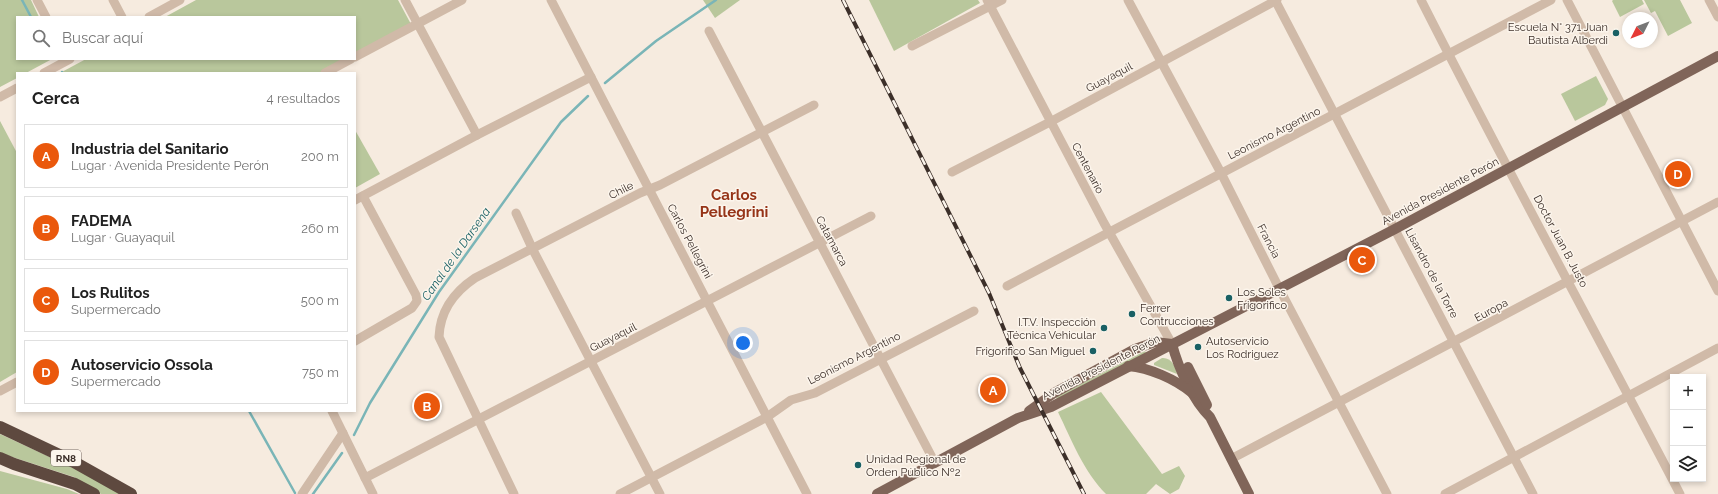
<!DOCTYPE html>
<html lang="es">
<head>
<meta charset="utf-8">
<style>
	:root { --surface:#fff; --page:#f6f6f6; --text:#222; --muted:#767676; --line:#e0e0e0; --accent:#ea580c }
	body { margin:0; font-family:Raleway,sans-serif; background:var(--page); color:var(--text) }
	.controls { position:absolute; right:12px; bottom:12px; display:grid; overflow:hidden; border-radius:0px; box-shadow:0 2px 6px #0003 }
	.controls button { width:36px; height:36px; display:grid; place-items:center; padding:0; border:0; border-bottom:1px solid var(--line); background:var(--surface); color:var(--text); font:20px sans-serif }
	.compass { position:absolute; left:1622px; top:12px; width:36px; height:36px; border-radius:50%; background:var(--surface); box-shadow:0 2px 6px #0003; rotate:228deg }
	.you { position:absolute; left:743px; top:343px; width:14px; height:14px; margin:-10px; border:3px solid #fff; border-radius:50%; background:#1a73e8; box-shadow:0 0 0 6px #1a73e833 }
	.badge { display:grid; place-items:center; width:26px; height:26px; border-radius:50%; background:var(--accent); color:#fff; font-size:13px; font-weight:700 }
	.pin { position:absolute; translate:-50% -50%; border:2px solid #fff; box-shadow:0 1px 4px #0006 }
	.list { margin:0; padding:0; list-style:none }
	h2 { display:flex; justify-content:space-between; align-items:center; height:52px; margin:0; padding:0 16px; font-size:17px }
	h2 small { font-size:13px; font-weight:400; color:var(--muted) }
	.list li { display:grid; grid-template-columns:26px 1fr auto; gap:12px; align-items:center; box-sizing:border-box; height:64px; margin:0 8px 8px; padding:0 8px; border:1px solid var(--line); border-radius:0px }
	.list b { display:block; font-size:15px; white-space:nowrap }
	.list p { margin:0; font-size:13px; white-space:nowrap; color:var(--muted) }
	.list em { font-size:13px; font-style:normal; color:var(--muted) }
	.icon { flex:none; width:22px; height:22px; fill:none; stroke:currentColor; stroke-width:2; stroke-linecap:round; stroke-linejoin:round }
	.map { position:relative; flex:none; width:1718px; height:494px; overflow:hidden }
	.search { position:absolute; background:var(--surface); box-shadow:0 2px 6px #0003; left:16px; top:16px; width:340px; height:44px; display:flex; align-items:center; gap:10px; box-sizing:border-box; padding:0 14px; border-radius:0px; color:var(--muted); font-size:15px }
	.panel { position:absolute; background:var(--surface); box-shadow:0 2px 6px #0003; left:16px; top:72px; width:340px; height:340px; border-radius:0px }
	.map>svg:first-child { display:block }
	.green { fill:#b9c79c }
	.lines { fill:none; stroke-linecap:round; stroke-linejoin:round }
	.stream { stroke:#7ab5b7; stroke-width:2.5 }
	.minor { stroke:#d0baa8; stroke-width:9 }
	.major { stroke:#806559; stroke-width:10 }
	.highway { stroke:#5e493f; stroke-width:12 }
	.rail-casing { stroke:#3c2f29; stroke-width:4 }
	.rail { stroke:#fcf5ec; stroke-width:2.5; stroke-dasharray:8; stroke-linecap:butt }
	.poi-dot { fill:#196064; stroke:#fcf5ec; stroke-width:1.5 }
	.labels { text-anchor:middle; stroke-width:3; stroke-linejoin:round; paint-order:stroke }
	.shield { fill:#fcf5ec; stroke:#766a64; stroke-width:1 }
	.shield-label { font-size:10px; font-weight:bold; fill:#3c2f29 }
	.poi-label { font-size:11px; fill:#3c2f29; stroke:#fcf5ec; text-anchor:start }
	.street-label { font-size:11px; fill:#3c2f29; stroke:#fcf5ec }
	.water-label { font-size:12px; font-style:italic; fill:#196064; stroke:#fcf5ec }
	.district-label { font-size:15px; font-weight:bold; fill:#963418; stroke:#fcf5ec }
</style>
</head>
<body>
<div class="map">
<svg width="1718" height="494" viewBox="0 0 1718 494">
	<rect width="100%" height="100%" fill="#f6ebdf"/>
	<g class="green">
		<path d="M0,0h31l8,17h-22v42h35l-26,14h-9v5l-17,9z"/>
		<path d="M196,0h202l14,26 -57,31v-40h-190z"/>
		<path d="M703,0h37l-25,18z"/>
		<path d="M869,0h109l2,3 -86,48z"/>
		<path d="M1613,0h29l2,4 -24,13 -8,-16z"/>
		<path d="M1644,0h36l12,23 -24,13 -13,-25 -4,2z"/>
		<path d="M86,59h265l-26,14h-265z"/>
		<path d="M1596,76l12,23 -3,6 -30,16 -14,-27z"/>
		<path d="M0,121l17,32v219l-17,10z"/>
		<path d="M355,130l25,44 -25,14z"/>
		<path d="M1145,351l1,2 -89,47 -1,-3z"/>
		<path d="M1162,358c9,-1 14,9 15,16l-23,-9v-2z"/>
		<path d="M1101,392l61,82 17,-8 6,10 -6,13 -9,5 -14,-10 -10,10h-40c-22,-22 -35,-55 -48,-82z"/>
		<path d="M0,434l82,38 39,22h-20l-27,-17 -74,-24z"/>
		<path d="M0,471l67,18 12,5h-79z"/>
	</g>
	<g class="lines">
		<g class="stream">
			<path d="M22,0l9,17"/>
			<path d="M62,72v1"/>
			<path d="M605,83l51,-42 60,-41"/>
			<path d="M249,411l46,82"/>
			<path d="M354,435l16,-32 69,-111 122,-170 27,-26"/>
			<path d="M313,494l29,-41"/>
		</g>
		<g class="minor">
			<path d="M37,0l9,17"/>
			<path d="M113,0l9,17"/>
			<path d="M405,0l72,135"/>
			<path d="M551,0l256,494"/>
			<path d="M987,0l117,223 68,121"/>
			<path d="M1128,0l93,173 58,115 108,206"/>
			<path d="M1275,0l258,494"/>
			<path d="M1421,0c84,166 173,329 259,494"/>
			<path d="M1567,0l151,291"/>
			<path d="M1709,0l9,17"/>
			<path d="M149,17l31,-17"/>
			<path d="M709,31l226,432"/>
			<path d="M912,46l90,-46"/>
			<path d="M355,57l107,-57"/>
			<path d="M44,73l26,-14"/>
			<path d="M325,73l26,-14"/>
			<path d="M0,97l17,-9"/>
			<path d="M952,172l98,-50 227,-122"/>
			<path d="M355,200l122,-65 114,-58"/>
			<path d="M516,213l17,37 127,244"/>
			<path d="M1007,286l544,-286"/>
			<path d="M355,341l57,-33 5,-7 -1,-6 -53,-99"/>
			<path d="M0,391l17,-9"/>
			<path d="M332,411l41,83"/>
			<path d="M1231,459l487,-257"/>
			<path d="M365,478l506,-262"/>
			<path d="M302,494l41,-61"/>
			<path d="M514,494l-75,-157c1,-26 15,-45 36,-59l165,-85 20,-8 154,-80"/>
			<path d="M620,494l147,-77 24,-17 24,-7 159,-82"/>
			<path d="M1445,494l273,-146"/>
		</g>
		<g class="major">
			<path d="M1172,344c6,23 21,57 38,73l39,77"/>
			<path d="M1128,366c22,2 47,13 64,27"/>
			<path d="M1188,367l19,38"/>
			<path d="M1029,411l25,-18 81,-44 20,-7 17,2"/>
			<path d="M877,494l141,-76 33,-11 344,-178 323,-173"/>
		</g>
		<g class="highway">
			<path d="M0,427l74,35 57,32"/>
			<path d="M0,458l14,6 61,20 19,10"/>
		</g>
		<defs>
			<path id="rail" d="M843,0l146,293 31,75 64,126"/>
		</defs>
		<use href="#rail" class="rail-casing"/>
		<use href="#rail" class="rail"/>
	</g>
	<g class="poi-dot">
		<circle cx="1616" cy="33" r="4"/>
		<circle cx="1229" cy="298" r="4"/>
		<circle cx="1132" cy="314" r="4"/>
		<circle cx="1104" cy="328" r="4"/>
		<circle cx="1198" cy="347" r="4"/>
		<circle cx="1093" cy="351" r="4"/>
		<circle cx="858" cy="465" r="4"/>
	</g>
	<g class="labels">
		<rect class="shield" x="51" y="450" width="30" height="16" rx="3"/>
		<g class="shield-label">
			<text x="66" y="462">RN8</text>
		</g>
		<g class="poi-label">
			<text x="1608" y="31" text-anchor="end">Escuela N° 371 Juan<tspan x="1608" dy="13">Bautista Alberdi</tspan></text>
			<text x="1237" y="296">Los Soles<tspan x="1237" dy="13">Frigorifico</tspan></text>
			<text x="1140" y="312">Ferrer<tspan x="1140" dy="13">Contrucciones</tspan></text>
			<text x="1096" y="326" text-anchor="end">I.T.V. Inspección<tspan x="1096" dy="13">Técnica Vehicular</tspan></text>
			<text x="1206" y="345">Autoservicio<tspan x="1206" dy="13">Los Rodriguez</tspan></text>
			<text x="1085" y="355" text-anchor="end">Frigorifico San Miguel</text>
			<text x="866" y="463">Unidad Regional de<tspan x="866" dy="13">Orden Público Nº2</tspan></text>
		</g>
		<g class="street-label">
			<text transform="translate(1109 77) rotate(-28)" y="4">Guayaquil</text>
			<text transform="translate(1274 133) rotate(-27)" y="4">Leonismo Argentino</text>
			<text transform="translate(1088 168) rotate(62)" y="4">Centenario</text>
			<text transform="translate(621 190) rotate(-27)" y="4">Chile</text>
			<text transform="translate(1440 191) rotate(-28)" y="4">Avenida Presidente Perón</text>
			<text transform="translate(690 241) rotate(62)" y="4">Carlos Pellegrini</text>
			<text transform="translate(832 241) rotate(62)" y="4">Catamarca</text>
			<text transform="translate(1269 241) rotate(63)" y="4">Francia</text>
			<text transform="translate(1561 241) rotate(62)" y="4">Doctor Juan B. Justo</text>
			<text transform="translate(1432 273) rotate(62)" y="4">Lisandro de la Torre</text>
			<text transform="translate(1491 310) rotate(-28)" y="4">Europa</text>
			<text transform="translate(613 337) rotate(-27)" y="4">Guayaquil</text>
			<text transform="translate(854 358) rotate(-27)" y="4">Leonismo Argentino</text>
			<text transform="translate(1101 367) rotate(-27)" y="4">Avenida Presidente Perón</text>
		</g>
		<g class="water-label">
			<text transform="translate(456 254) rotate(-55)" y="4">Canal de la Darsena</text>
		</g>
		<g class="district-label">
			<text x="734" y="200">Carlos<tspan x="734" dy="17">Pellegrini</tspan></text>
		</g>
	</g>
</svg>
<div class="controls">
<button>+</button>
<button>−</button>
<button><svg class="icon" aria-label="layers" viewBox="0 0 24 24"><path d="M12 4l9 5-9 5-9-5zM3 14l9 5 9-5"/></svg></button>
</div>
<svg class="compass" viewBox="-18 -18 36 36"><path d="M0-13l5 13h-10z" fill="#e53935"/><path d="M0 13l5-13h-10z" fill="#767676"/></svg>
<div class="you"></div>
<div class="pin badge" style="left:993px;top:390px">A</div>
<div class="pin badge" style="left:427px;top:406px">B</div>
<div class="pin badge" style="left:1362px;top:260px">C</div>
<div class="pin badge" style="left:1678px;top:174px">D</div>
<div class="search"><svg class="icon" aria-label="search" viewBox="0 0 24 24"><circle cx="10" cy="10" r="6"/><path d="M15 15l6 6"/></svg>Buscar aquí</div>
<section class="panel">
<h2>Cerca<small>4 resultados</small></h2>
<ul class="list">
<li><span class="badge">A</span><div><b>Industria del Sanitario</b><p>Lugar · Avenida Presidente Perón</p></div><em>200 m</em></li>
<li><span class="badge">B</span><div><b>FADEMA</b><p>Lugar · Guayaquil</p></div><em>260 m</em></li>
<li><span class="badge">C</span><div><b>Los Rulitos</b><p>Supermercado</p></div><em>500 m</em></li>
<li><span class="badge">D</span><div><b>Autoservicio Ossola</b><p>Supermercado</p></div><em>750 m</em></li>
</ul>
</section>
</div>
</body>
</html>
